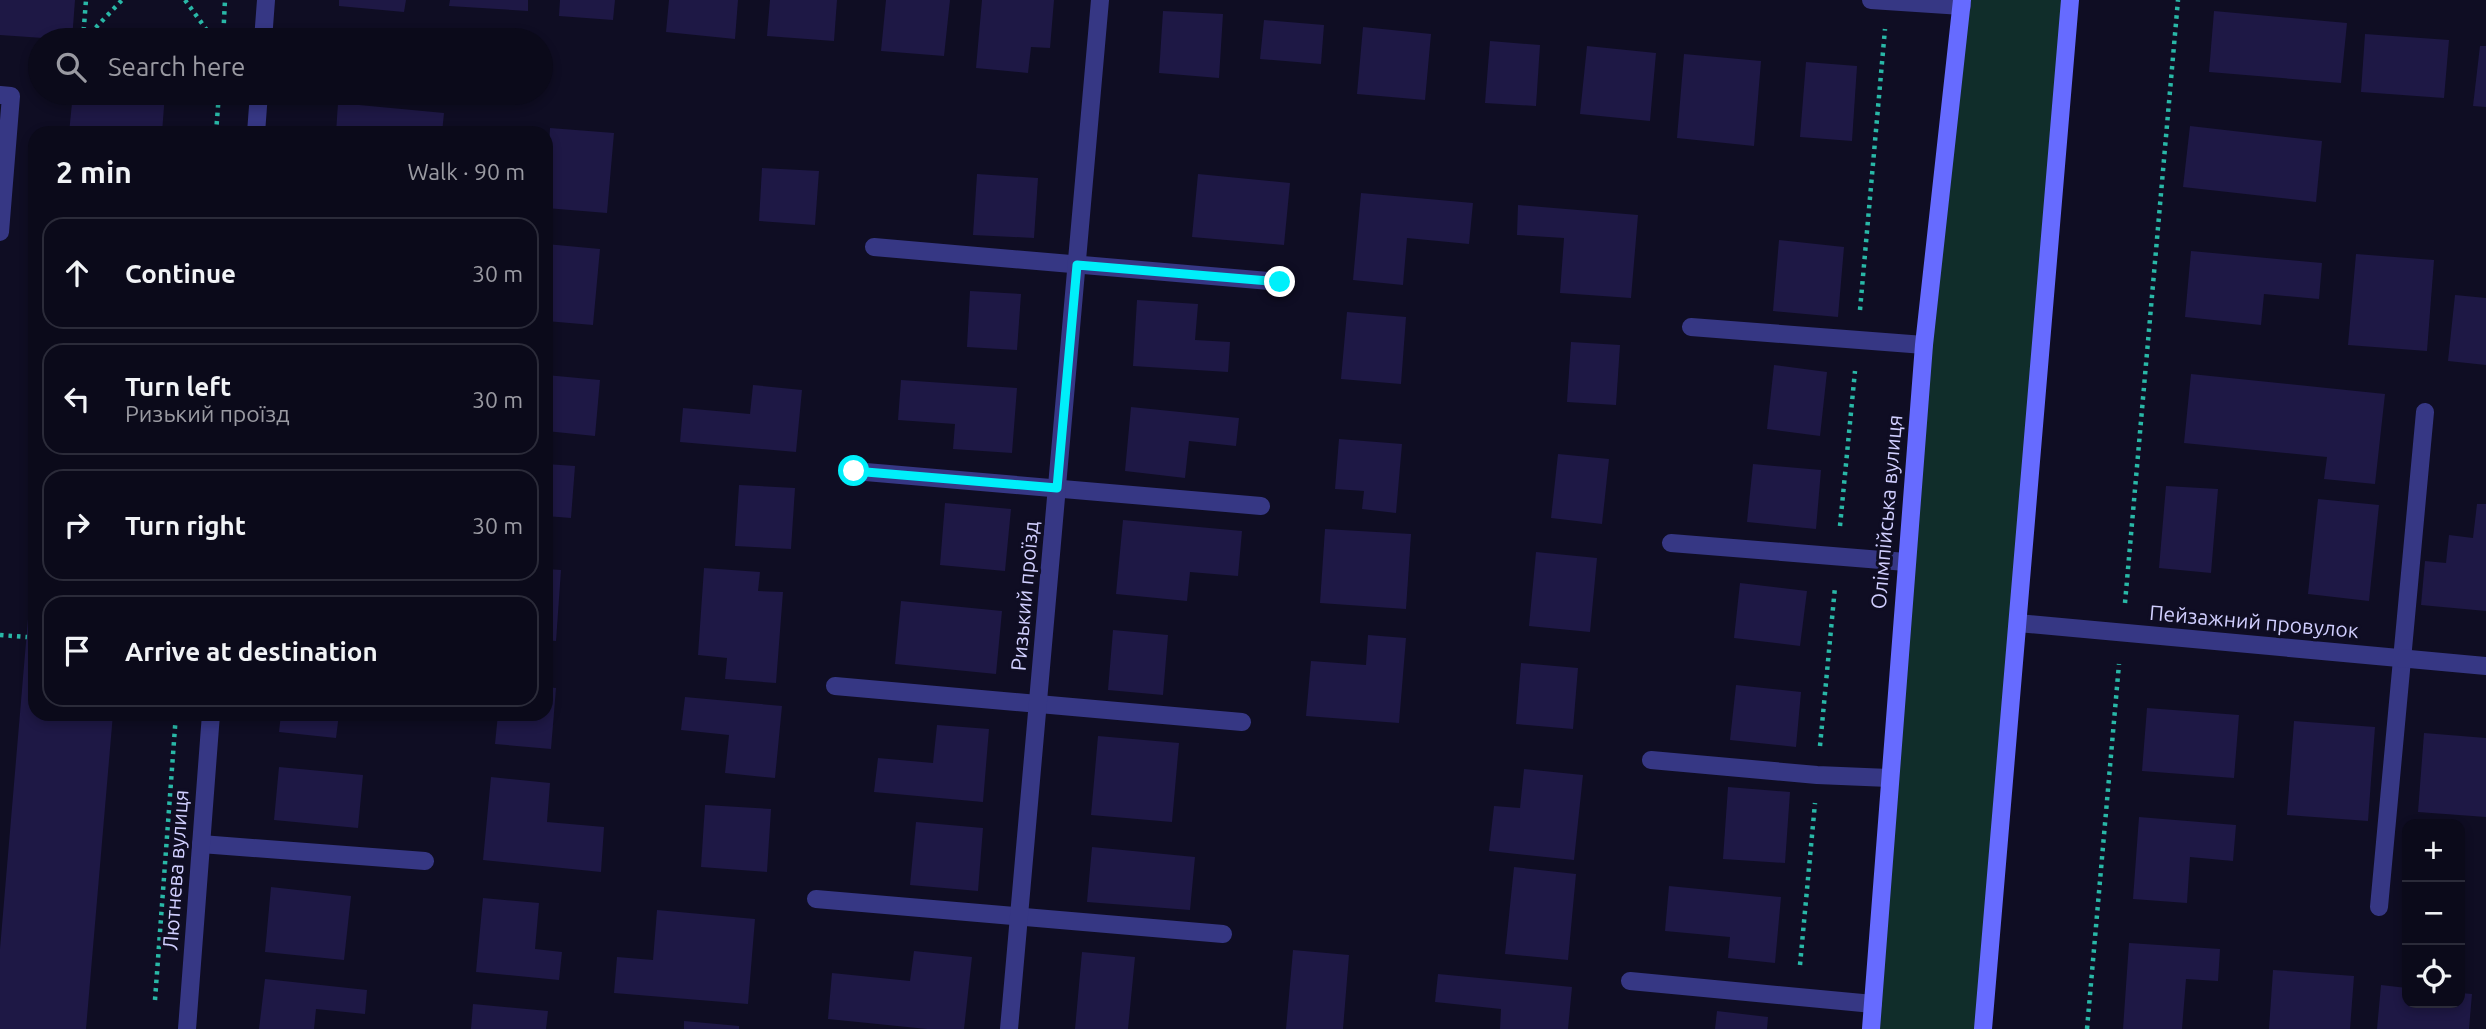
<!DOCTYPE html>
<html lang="en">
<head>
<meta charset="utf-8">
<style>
	:root { --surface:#0b0a1a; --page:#141323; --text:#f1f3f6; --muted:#9a9aa2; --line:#2b2b39 }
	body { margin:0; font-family:Ubuntu,sans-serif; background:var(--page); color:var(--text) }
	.controls { position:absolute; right:21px; bottom:21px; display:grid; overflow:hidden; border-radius:14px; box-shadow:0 4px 10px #0003 }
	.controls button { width:63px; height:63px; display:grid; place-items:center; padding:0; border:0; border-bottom:2px solid var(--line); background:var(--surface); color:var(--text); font:35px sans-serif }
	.stop { position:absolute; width:21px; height:21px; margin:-16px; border:5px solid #00effa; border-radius:50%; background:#fff }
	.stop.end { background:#00effa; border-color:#fff; box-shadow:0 2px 7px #0008 }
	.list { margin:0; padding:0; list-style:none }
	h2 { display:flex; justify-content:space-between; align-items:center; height:91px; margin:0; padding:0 28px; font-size:30px }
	h2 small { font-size:23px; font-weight:400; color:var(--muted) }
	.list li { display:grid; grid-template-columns:46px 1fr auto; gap:21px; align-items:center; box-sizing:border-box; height:112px; margin:0 14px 14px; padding:0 14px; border:2px solid var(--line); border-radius:21px }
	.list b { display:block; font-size:26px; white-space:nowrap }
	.list p { margin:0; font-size:23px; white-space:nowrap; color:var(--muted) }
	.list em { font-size:23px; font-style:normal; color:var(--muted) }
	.icon { flex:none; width:38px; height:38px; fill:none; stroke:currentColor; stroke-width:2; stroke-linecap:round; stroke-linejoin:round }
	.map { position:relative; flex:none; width:2486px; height:1029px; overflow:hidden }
	.search { position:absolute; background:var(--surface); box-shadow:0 4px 10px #0003; left:28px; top:28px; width:525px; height:77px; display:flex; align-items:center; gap:18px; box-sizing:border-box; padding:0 24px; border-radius:38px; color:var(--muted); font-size:26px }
	.panel { position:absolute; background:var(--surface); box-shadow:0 4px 10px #0003; left:28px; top:126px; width:525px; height:595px; border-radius:21px }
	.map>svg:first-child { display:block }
	.green { fill:#102d2a }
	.building { fill:#1e1845 }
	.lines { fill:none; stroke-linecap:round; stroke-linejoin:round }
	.path { stroke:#29b8a7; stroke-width:4.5; stroke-dasharray:3.5 5; stroke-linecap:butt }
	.service { stroke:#363784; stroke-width:18 }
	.minor { stroke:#363784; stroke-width:18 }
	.secondary { stroke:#666bff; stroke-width:18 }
	.route { stroke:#00effa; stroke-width:9 }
	.labels { text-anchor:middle; stroke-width:6; stroke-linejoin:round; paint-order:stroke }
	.street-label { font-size:21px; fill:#d1cfff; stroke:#0f0d23 }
</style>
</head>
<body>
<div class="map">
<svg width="2486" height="1029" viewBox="0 0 2486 1029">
	<rect width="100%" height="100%" fill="#0f0d23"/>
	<path class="green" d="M1956,0h113l-90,1029h-109z"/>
	<g class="building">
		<path d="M0,0h75l-3,40 -72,-5z"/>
		<path d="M339,0h67l-2,12 -65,-6z"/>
		<path d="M450,0h78v11l-79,-5z"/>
		<path d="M560,0h55l-2,20 -54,-4z"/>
		<path d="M669,0h69l-3,39 -69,-7z"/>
		<path d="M770,0h67l-3,41 -67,-5z"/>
		<path d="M886,0h64l-6,56 -63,-5z"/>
		<path d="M982,0h72l-4,48 -19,-1 -3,26 -52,-5z"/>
		<path d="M1163,11l60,3 -4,64 -60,-5z"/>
		<path d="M2214,11l133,12 -6,60 -132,-11z"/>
		<path d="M1264,20l60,5 -3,39 -61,-5z"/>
		<path d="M1363,27l68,7 -6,66 -68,-6z"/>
		<path d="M2365,34l84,6 -5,58 -83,-6z"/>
		<path d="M1490,41l50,4 -4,61 -51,-3z"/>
		<path d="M1587,46l69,7 -6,68 -70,-7z"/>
		<path d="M2480,46h6v61l-13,-1z"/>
		<path d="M1684,54l77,7 -7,85 -77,-8z"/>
		<path d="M1806,62l51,4 -5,75 -52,-4z"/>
		<path d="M73,93h92l-3,40h-93z"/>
		<path d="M338,103l106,10 -2,20h-106z"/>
		<path d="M2190,126l132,15 -6,61 -133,-15z"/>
		<path d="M550,128l64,5 -7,80 -61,-5z"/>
		<path d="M762,168l57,3 -4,54 -56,-4z"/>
		<path d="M977,174l61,4 -4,60 -61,-3z"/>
		<path d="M1198,174l92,9 -6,62 -92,-8z"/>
		<path d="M1361,193l112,10 -4,41 -62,-6 -4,47 -50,-5z"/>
		<path d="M1518,205l120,10 -7,83 -71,-5 4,-55 -47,-3z"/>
		<path d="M1779,240l65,7 -6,70 -65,-6z"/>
		<path d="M546,244l54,5 -7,76 -47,-4z"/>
		<path d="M2191,251l131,12 -3,36 -55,-5 -3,31 -76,-8z"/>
		<path d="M2356,254l78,6 -7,91 -79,-6z"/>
		<path d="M970,291l51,3 -4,56 -50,-3z"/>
		<path d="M2455,295l31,3v67l-38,-4z"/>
		<path d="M1137,300l61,4 -3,36 35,2 -2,30 -95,-6z"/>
		<path d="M1347,312l59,5 -5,67 -60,-5z"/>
		<path d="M1571,342l49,3 -4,60 -49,-3z"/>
		<path d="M1774,365l53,7 -7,64 -53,-7z"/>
		<path d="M2191,374l194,20 -10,90 -51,-5 3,-22 -143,-14z"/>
		<path d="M546,375l54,5 -5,56 -49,-5z"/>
		<path d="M901,380l116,8 -5,65 -59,-4 2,-25 -57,-4z"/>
		<path d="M753,385l49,5 -6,62 -116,-10 3,-34 67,6z"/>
		<path d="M1131,407l108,11 -3,28 -47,-5 -4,37 -60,-7z"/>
		<path d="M1339,439l63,5 -6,69 -34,-4 2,-18 -29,-2z"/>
		<path d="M1558,454l51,5 -7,65 -51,-6z"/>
		<path d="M546,464l29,2 -4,52 -25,-2z"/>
		<path d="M1753,464l68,6 -5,59 -69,-7z"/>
		<path d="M739,485l56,3 -4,61 -56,-3z"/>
		<path d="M2166,486l52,3 -7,84 -52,-5z"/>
		<path d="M2318,499l61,6 -10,96 -61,-7z"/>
		<path d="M945,503l66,6 -6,62 -65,-6z"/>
		<path d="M2477,504h9v107l-65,-6 4,-44 21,2 3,-28 24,3z"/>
		<path d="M1123,520l119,11 -4,45 -48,-4 -3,29 -71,-7z"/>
		<path d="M1325,529l86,5 -5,75 -86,-6z"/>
		<path d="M1536,552l61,6 -7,74 -61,-6z"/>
		<path d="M33,560l2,1v153h78l-27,315h-86v-80z"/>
		<path d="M704,568l56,4 -2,19 25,1 -7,91 -51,-4 2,-21 -29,-3z"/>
		<path d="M546,569l15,1 -5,71 -10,-1z"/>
		<path d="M1740,583l67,8 -7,55 -66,-8z"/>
		<path d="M901,601l101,10 -6,63 -101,-10z"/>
		<path d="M1113,630l55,5 -5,60 -55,-5z"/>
		<path d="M1368,635l38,3 -7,85 -93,-7 5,-55 55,4z"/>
		<path d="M1521,663l57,5 -5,61 -57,-5z"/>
		<path d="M1736,685l65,7 -5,55 -66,-7z"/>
		<path d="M546,687l10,1 -5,61 -56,-5 3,-30h48z"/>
		<path d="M685,697l97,9 -7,72 -50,-5 4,-38 -48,-5z"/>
		<path d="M2147,708l92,7 -5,63 -92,-7z"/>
		<path d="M281,714h58l-3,24 -57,-6z"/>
		<path d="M2294,721l81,6 -7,94 -81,-6z"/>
		<path d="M937,725l52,4 -6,73 -109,-10 4,-34 55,5z"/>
		<path d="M2424,733l62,5v79l-68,-5z"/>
		<path d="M1098,736l81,7 -7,79 -81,-7z"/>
		<path d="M279,767l84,8 -5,53 -84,-8z"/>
		<path d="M1524,769l59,6 -9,85 -85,-9 5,-45 26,2z"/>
		<path d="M491,777l59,6 -3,39 57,5 -3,45 -118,-12z"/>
		<path d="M1728,787l62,5 -5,71 -62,-4z"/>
		<path d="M705,805l66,4 -4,63 -66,-5z"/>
		<path d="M2139,817l97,8 -3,36 -43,-4 -3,46 -54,-4z"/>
		<path d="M916,822l67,6 -5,63 -68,-6z"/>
		<path d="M1092,847l103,10 -5,53 -103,-8z"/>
		<path d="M1514,867l62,7 -8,86 -63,-6z"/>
		<path d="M1669,886l112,11 -6,66 -47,-5 2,-21 -65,-6z"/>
		<path d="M271,887l80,9 -7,64 -79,-8z"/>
		<path d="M483,898l56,5 -4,46 27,3 -3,28 -83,-8z"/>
		<path d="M657,910l98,9 -7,85 -134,-11 3,-36 36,3z"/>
		<path d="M2129,943l91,6 -2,32 -32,-2 -4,50h-59z"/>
		<path d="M1293,950l56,5 -6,74h-57z"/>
		<path d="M914,951l58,6 -8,72h-37l-99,-10 4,-46 78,8z"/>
		<path d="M1082,952l53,5 -7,72h-53z"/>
		<path d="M2273,970l81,6 -4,53h-81z"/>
		<path d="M1438,974l134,13 -4,42h-68l1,-20 -66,-7z"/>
		<path d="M265,979l102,11 -2,24 -49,-5 -2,20h-55z"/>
		<path d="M2381,985l26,3v15h53v-10l12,1 -3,35h-92z"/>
		<path d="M473,1004l75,7 -2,18h-75z"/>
		<path d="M1717,1011l51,6 -1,12h-52z"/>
		<path d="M684,1021l55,5v3h-55z"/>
	</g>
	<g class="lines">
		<g class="path">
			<path d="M185,0l29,40"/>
			<path d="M83,39l3,-39"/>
			<path d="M84,40l38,-40"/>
			<path d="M223,40l2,-40"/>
			<path d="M216,133l3,-40"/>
			<path d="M1860,310l25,-281"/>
			<path d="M1840,526l15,-155"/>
			<path d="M2125,603l53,-603"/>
			<path d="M0,635l27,2"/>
			<path d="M1820,746l15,-159"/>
			<path d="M1800,965l15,-162"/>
			<path d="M155,1000l21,-286"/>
			<path d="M2087,1029l32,-365"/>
		</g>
		<g class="service">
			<path d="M0,95l11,1 -11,136"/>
			<path d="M874,247l406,35"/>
			<path d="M1691,327l233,18"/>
			<path d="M854,471l407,35"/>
			<path d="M1671,543l235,19"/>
			<path d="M835,686l407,36"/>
			<path d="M1651,760l166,15 72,3"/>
			<path d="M201,844l224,17"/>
			<path d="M816,899l407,35"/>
			<path d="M2379,907l46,-495"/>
			<path d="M1630,981l243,23"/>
		</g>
		<g class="minor">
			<path d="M1871,0l91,6"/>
			<path d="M263,40l3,-40"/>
			<path d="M256,133l3,-40"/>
			<path d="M2018,623l468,43"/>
			<path d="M187,1029l24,-315"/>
			<path d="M1009,1029l91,-1029"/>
		</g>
		<g class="secondary">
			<path d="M1871,1029l53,-684 38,-345"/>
			<path d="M1983,1029l87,-1029"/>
		</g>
	</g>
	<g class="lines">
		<path class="route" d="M854,471l203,17 20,-223 203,17"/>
	</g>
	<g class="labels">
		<g class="street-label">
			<text transform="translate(1887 512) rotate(-85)" y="7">Олімпійська вулиця</text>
			<text transform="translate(1025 596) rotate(-85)" y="7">Ризький проїзд</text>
			<text transform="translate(2254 622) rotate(5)" y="7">Пейзажний провулок</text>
			<text transform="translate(176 870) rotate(-86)" y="7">Лютнева вулиця</text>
		</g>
	</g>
</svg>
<div class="controls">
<button>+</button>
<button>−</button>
<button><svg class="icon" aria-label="locate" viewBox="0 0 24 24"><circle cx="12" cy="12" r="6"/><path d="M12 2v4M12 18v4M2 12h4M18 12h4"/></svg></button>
</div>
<div class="stop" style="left:854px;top:471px"></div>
<div class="stop end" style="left:1280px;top:282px"></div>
<div class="search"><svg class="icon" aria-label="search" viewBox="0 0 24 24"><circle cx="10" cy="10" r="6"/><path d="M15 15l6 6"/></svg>Search here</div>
<section class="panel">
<h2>2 min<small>Walk · 90 m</small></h2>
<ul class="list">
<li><svg class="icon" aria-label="ahead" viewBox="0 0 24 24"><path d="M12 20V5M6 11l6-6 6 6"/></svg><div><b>Continue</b></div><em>30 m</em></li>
<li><svg class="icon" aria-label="left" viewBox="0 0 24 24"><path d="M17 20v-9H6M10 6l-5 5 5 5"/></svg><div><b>Turn left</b><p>Ризький проїзд</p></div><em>30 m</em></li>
<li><svg class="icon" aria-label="right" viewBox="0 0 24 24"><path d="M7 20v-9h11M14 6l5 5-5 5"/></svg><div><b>Turn right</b></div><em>30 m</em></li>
<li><svg class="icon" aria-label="arrive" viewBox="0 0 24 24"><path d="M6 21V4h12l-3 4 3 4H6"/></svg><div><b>Arrive at destination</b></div></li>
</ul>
</section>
</div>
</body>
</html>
